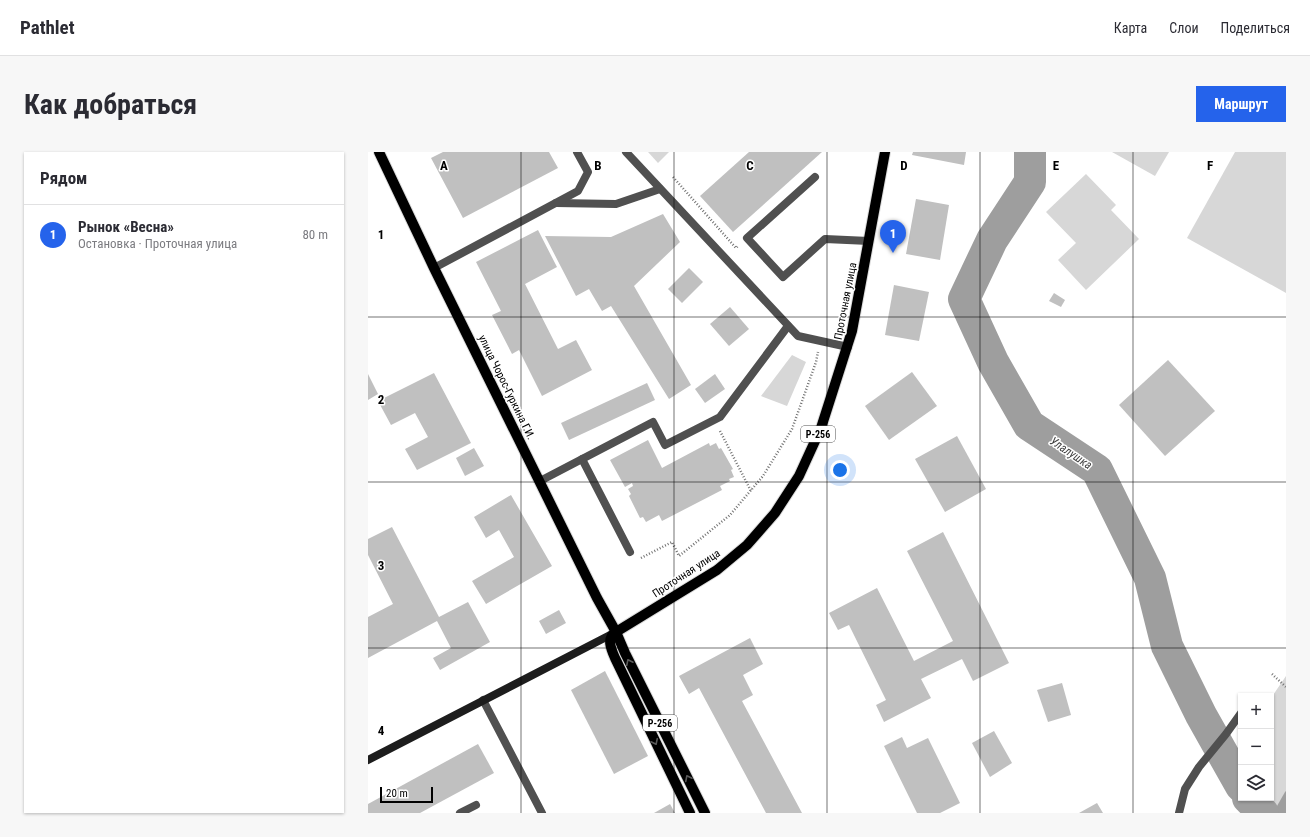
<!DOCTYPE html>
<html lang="ru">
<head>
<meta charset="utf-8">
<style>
	:root { --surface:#fff; --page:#f7f7f7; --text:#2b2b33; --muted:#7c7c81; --line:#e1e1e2; --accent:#2563eb }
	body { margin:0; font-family:"Roboto Condensed",sans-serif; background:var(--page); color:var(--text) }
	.controls { position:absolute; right:12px; bottom:12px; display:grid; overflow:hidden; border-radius:0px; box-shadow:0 1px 3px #0004 }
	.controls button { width:36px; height:36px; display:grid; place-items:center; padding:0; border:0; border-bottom:1px solid var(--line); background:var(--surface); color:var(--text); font:20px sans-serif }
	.scale { position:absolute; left:12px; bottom:10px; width:53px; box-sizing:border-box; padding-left:4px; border:2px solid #000; border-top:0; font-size:11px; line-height:14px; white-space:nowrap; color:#000; -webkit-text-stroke:3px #fff; paint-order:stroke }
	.you { position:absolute; left:472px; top:318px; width:14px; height:14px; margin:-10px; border:3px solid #fff; border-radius:50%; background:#1a73e8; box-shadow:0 0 0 6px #1a73e833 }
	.badge { display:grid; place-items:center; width:26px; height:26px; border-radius:50%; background:var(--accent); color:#fff; font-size:13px; font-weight:700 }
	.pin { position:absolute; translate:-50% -33px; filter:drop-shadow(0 1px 2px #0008) }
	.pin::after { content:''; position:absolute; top:21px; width:14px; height:12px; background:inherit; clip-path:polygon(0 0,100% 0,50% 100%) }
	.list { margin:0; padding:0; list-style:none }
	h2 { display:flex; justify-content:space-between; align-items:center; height:52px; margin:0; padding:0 16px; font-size:17px }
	h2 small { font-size:13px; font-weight:400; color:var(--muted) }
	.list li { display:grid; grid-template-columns:26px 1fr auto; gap:12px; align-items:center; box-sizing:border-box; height:60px; padding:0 16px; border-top:1px solid var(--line) }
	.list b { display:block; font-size:15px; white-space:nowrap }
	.list p { margin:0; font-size:13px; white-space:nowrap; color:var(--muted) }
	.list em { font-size:13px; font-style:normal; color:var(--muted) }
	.icon { flex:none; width:22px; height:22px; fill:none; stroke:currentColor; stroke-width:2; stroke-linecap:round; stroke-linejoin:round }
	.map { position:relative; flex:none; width:918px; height:661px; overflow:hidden; border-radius:0px }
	header { display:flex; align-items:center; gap:24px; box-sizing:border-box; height:56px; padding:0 20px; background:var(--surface); border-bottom:1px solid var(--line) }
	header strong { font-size:19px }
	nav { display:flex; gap:22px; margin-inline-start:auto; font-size:14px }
	.intro { display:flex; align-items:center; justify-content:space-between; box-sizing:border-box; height:96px; padding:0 24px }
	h1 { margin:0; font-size:28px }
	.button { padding:10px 18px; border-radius:0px; background:var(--accent); color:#fff; font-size:14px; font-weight:700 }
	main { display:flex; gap:24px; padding:0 24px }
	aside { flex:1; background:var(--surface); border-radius:0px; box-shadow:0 1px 3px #0004 }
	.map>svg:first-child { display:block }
	.green { fill:#d7d7d7 }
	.water { fill:#9e9e9e }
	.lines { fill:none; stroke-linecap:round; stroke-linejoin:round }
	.river { stroke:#9e9e9e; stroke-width:32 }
	.building { fill:#c0c0c0 }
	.primary-casing { stroke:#dbdbdb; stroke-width:12 }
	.path { stroke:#727272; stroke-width:2.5; stroke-dasharray:1 2; stroke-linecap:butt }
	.lane { stroke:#505050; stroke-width:8 }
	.secondary { stroke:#1d1d1d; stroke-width:8 }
	.primary { stroke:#000; stroke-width:10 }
	.oneway { stroke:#595959 }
	.grid { fill:none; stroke:#000; stroke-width:1; stroke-opacity:0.55 }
	.labels { text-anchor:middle; stroke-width:3; stroke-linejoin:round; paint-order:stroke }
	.shield { fill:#fff; stroke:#4c4c4c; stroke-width:1 }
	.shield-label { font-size:10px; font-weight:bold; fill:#000 }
	.street-label { font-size:11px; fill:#000; stroke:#fff }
	.water-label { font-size:12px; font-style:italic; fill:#3f3f3f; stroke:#fff }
	.grid-label { font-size:13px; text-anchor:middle; font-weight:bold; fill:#000; stroke:#fff; stroke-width:3; stroke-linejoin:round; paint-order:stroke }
</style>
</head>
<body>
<header>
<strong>Pathlet</strong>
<nav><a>Карта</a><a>Слои</a><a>Поделиться</a></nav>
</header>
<div class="intro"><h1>Как добраться</h1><a class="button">Маршрут</a></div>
<main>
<aside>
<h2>Рядом<small></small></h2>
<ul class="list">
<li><span class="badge">1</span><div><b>Рынок «Весна»</b><p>Остановка · Проточная улица</p></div><em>80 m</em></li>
</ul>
</aside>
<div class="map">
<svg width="918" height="661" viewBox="0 0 918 661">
	<rect width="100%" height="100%" fill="#fff"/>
	<g class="green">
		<path d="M280,0h21l-11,11z"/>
		<path d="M744,0h57l-14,24z"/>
		<path d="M867,0h51v141l-99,-55z"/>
		<path d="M718,22l30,31 -5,5 28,29 -53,51 -28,-30 18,-17 -30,-31z"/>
		<path d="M424,203l14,7 -19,44 -26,-10z"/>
		<path d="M918,524v137h-9l-10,-15h4v-100z"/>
	</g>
	<path class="water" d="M918,639v22h-13l12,-21z"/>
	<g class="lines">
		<g class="river">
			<path d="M662,0v30l-38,58 -28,59 29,63 36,63 68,45 53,108 17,68 34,69 40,71"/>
			<path d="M880,646l15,15"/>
		</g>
	</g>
	<g class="building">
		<path d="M75,0h106l9,16 -95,50 -32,-60z"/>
		<path d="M381,0h73l-89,80 -33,-36z"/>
		<path d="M545,0h53l-2,13 -52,-10z"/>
		<path d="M548,47l33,6 -9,55 -34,-6z"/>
		<path d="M295,62l17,28 -46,44 57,99 -22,14 -58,-93 -9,5 -13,-22 -13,7 -31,-60 66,1z"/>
		<path d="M170,78l19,37 -32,17 33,65 18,-9 16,30 -50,26 -23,-46 -7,4 -20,-39 9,-4 -25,-49z"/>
		<path d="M321,116l14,14 -21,21 -14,-14z"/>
		<path d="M526,133l35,7 -10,49 -34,-6z"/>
		<path d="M686,141l11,7 -4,7 -12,-6z"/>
		<path d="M362,155l19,22 -20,17 -19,-22z"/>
		<path d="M800,208l47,51 -50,45 -46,-51z"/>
		<path d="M544,220l25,34 -48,34 -24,-34z"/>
		<path d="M66,221l37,70 -54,27 -12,-21 23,-12 -13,-24 -24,12 -13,-24z"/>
		<path d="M0,222l10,20 -10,6z"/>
		<path d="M347,222l10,15 -20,14 -10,-14z"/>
		<path d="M279,231l8,17 -86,40 -8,-17z"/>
		<path d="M589,284l29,53 -41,23 -30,-53z"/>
		<path d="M280,288l14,28 47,-25 1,3 6,-3 3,6 2,-1 12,21 -2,1 3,7 -5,2 1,2 -10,5 2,4 -60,31 -3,-6 -13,7 -3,-5 -3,1 -11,-22 2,-2 -3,-5 5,-3 -1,-3 -7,4 -15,-27z"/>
		<path d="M106,296l10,18 -19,10 -9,-18z"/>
		<path d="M143,343l41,71 -66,38 -14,-23 42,-24 -15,-27 -13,8 -12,-21z"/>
		<path d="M24,375l47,90 29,-15 22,40 -50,28 -7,-12 18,-10 -14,-27 -69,37v-41l25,-13 -25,-49v-16z"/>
		<path d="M575,380l66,131 -36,18 -11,-22 -41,20 10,19 -47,24 -8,-17 10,-5 -37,-75 -11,5 -9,-17 48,-25 37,73 39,-20 -46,-90z"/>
		<path d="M191,458l7,13 -20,11 -7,-13z"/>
		<path d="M382,486l13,26 -20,11 10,20 -11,6 60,112h-36l-67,-125 -10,6 -10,-18z"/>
		<path d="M237,519l43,85 -34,18 -43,-84z"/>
		<path d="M694,531l9,32 -23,7 -11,-32z"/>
		<path d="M626,579l18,32 -22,14 -18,-34z"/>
		<path d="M534,585l5,11 21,-10 32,65 -20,10h-23l-33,-67z"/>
		<path d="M110,592l16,29 -74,40h-52v-9z"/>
		<path d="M729,651l6,10h-24z"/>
		<path d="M302,652l5,9h-21z"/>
	</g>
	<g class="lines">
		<defs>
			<g id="primary">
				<path d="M11,0l55,116 163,330 19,34 9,21 80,160"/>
				<path d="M322,661l-75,-155c-4,-9 -9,-20 1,-26l101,-62 30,-25 28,-32 24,-37 22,-48 31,-97 33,-179"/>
			</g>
		</defs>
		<use href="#primary" class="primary-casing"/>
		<g class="path">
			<path d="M305,25l63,71 2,-2"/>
			<path d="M352,279l31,60"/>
			<path d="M273,406l31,-16 7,14 51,-41 33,-39 29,-47 24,-67 2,-10"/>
			<path d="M904,522l14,13"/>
		</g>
		<g class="lane">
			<path d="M258,0l172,184 50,11"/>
			<path d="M447,25l-68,61 36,39 42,-38 44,2"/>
			<path d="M188,51l60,1 44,-15"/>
			<path d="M66,116l144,-77 10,-19 -11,-20"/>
			<path d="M214,307l48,93"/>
			<path d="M172,329l113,-59 12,23 55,-28 68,-91"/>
			<path d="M115,548l59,113"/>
			<path d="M92,661l16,-8"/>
			<path d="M811,661l6,-24 14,-22 27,-33 15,-21"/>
		</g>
		<path class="secondary" d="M0,608l246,-127"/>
		<use href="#primary" class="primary"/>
	</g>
	<defs><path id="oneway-chevron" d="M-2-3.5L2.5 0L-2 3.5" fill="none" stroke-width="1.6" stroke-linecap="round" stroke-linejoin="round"/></defs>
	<g class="oneway">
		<use href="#oneway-chevron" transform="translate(261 510) rotate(-116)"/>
		<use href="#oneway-chevron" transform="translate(287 590) rotate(64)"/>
		<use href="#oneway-chevron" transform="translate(320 626) rotate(-117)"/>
	</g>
	<path class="grid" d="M153,0v661M306,0v661M459,0v661M612,0v661M765,0v661M0,165h918M0,330h918M0,496h918"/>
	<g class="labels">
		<g class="shield">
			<rect x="433" y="274" width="34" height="16" rx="3"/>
			<rect x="275" y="563" width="34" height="16" rx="3"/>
		</g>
		<g class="shield-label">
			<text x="450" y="286">Р-256</text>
			<text x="292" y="575">Р-256</text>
		</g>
		<g class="street-label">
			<text transform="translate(477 149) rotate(-79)" y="4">Проточная улица</text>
			<text transform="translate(139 235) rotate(64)" y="4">улица Чорос-Гуркина Г.И.</text>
			<text transform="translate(318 421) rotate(-33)" y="4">Проточная улица</text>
		</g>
		<g class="water-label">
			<text transform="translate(703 301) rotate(34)" y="4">Улалушка</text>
		</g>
	</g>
	<g class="grid-label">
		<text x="76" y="18">A</text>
		<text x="230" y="18">B</text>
		<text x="382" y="18">C</text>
		<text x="536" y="18">D</text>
		<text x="688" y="18">E</text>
		<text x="842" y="18">F</text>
		<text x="13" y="87">1</text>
		<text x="13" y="252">2</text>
		<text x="13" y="418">3</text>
		<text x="13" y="583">4</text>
	</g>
</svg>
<div class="controls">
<button>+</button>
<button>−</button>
<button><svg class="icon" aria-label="layers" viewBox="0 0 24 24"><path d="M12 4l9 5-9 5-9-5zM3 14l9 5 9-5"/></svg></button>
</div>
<div class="scale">20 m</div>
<div class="you"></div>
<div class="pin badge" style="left:525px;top:101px">1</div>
</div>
</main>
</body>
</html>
